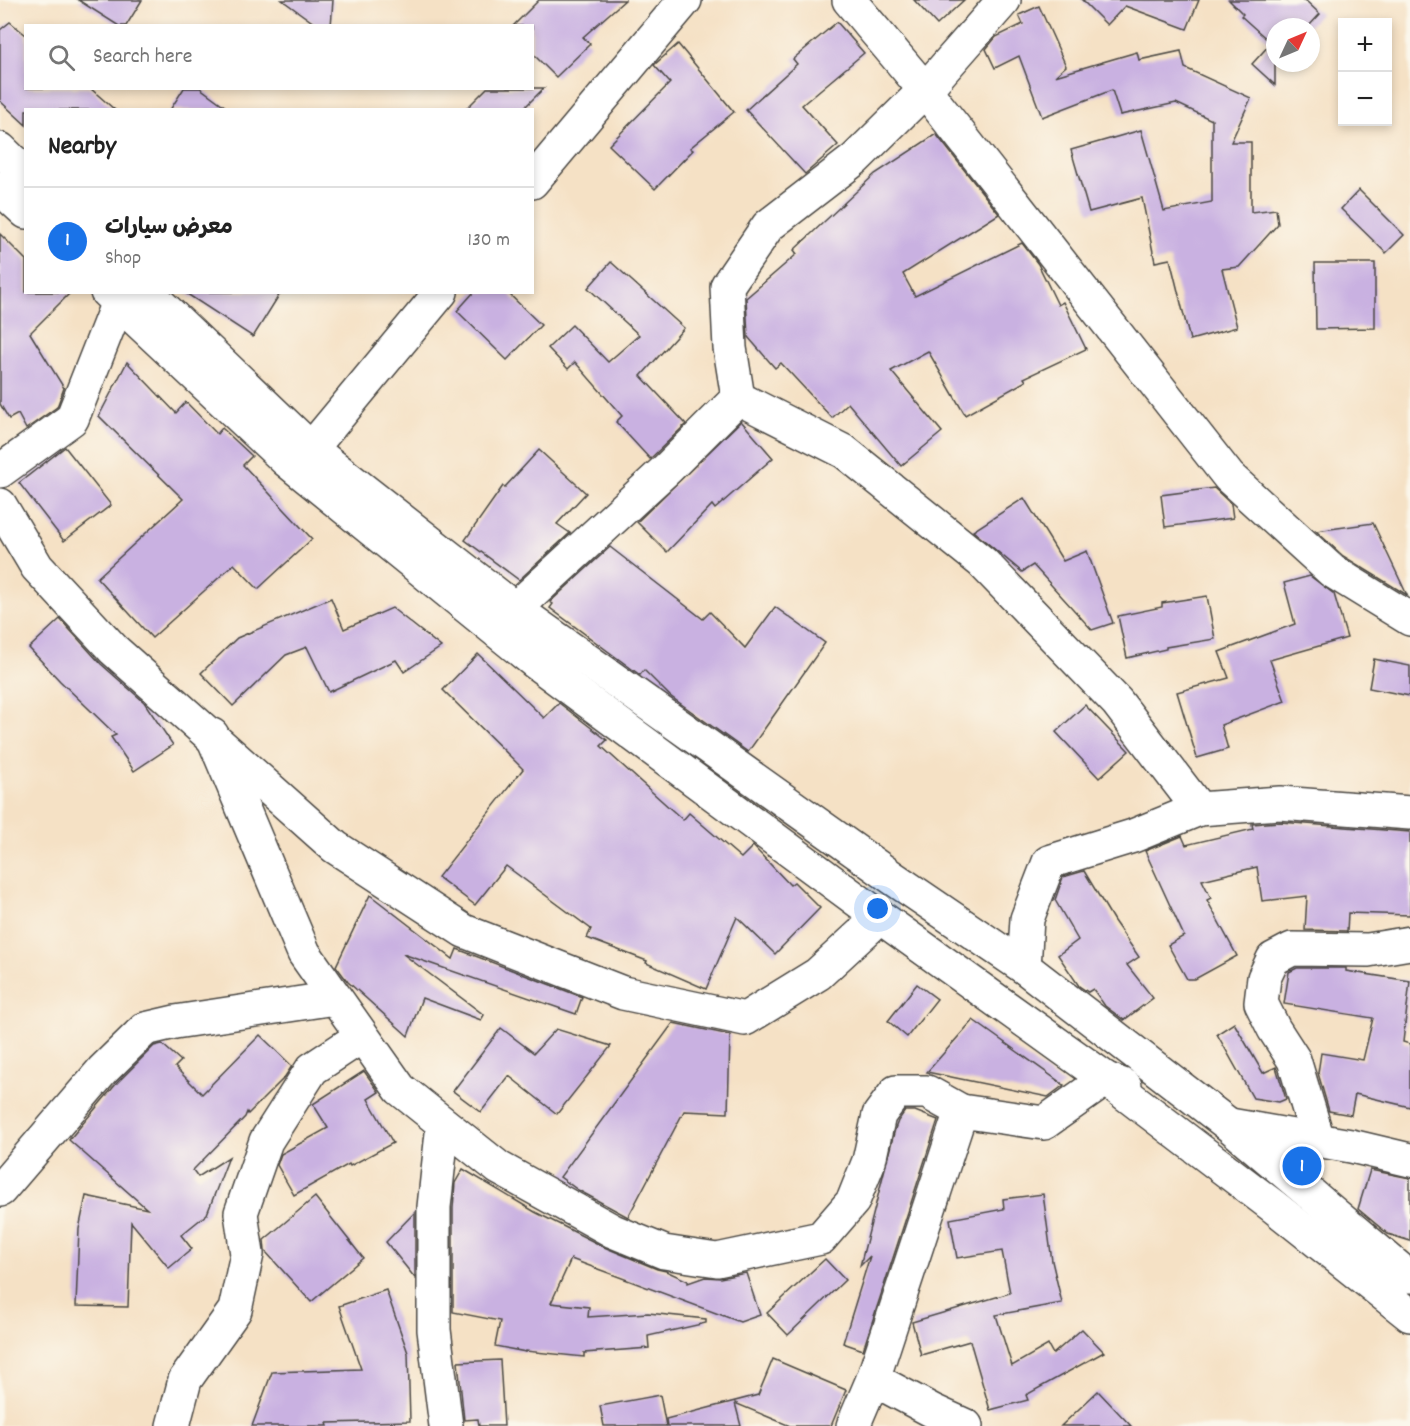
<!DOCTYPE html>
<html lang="en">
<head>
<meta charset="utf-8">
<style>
	:root { --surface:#fff; --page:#f2f2f2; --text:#222; --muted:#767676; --line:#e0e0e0; --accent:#1a73e8 }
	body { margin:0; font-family:Dekko,"Playpen Sans Arabic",sans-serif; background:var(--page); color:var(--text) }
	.controls { position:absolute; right:18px; top:18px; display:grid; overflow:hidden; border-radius:0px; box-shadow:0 3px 9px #0003 }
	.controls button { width:54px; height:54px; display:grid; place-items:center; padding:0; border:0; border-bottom:2px solid var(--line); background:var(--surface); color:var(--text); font:30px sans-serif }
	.compass { position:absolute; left:1266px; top:18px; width:54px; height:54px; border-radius:50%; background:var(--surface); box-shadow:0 3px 9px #0003; rotate:46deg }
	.you { position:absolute; left:878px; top:909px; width:21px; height:21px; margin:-15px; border:4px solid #fff; border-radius:50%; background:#1a73e8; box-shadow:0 0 0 9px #1a73e833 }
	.badge { display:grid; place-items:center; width:39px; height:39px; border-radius:50%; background:var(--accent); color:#fff; font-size:20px; font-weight:700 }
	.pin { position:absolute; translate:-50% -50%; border:3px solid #fff; box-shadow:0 2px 6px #0006 }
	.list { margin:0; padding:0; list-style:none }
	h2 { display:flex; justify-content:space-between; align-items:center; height:78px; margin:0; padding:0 24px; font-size:26px }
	h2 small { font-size:20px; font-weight:400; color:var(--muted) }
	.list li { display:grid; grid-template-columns:39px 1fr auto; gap:18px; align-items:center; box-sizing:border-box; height:108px; padding:0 24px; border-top:2px solid var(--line) }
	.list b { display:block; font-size:22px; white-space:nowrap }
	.list p { margin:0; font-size:20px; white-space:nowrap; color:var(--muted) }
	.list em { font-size:20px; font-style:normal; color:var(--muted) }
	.icon { flex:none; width:33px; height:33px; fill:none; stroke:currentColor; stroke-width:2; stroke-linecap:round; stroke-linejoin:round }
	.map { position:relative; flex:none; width:1410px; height:1426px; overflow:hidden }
	.search { position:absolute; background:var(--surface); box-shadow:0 3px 9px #0003; left:24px; top:24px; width:510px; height:66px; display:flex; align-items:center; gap:15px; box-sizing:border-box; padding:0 21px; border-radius:0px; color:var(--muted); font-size:22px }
	.panel { position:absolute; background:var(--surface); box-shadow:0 3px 9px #0003; left:24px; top:108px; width:510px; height:186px; border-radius:0px }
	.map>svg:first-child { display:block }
	.building { fill:#c9b1e1 }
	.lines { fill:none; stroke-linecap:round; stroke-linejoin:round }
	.minor-casing { stroke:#494642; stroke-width:36 }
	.minor { stroke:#fff; stroke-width:33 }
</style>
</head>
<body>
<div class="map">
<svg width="1410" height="1426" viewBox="0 0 1410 1426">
	<rect width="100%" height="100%" fill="#fbf7ec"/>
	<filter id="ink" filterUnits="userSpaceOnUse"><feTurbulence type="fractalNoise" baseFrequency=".0167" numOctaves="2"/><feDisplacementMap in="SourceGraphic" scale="12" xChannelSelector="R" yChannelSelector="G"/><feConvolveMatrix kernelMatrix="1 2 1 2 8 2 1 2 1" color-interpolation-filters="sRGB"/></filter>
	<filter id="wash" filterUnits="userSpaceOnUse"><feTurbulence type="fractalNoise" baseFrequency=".008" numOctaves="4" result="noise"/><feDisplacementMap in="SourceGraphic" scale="24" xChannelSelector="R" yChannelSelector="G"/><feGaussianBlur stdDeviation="1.35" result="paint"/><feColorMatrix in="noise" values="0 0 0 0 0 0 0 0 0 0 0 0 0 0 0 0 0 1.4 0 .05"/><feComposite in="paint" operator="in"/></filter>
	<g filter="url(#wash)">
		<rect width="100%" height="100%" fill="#f5e1c5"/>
		<g id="blocks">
			<g class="building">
				<path d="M78,0h64l-16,26h-7z"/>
				<path d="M282,0h51l-2,26h-13z"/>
				<path d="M539,0h86l-42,37 7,7 -34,33 -24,-24v-27h-19z"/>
				<path d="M914,0h50l-27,25z"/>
				<path d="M1082,0h117l-12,29 -62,-23 -18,19z"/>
				<path d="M1229,0h76l15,14 -12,13h-33v58l-23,-21 19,-21 -30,-27 2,-2z"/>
				<path d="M1039,6l27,60 -11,10 82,-24 2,8 42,-9 4,17 66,30 -20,44h20v70l25,-3 2,15 -39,43 -17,2 15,58 -47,13 -20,-81 -15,3 -13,-64 -53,14 -18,-62 70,-20 23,81 48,-9v-82l-36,-17 -56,12 -8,-25 -70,27 -23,-61 -24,12 -9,-19 10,-12 27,-13 -4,-9z"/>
				<path d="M10,22l16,13v53h64l25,22h-89v15l-26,-24v-71z"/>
				<path d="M837,22l27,31 -62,52 36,40 -33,29 -59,-64 51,-46 -4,-5z"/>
				<path d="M678,44l56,68 -44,36 3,2 -38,39 -46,-44 61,-62 -16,-18z"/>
				<path d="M184,88h16l30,22h-60z"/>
				<path d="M487,88h57l-22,22h-57z"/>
				<path d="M936,134l63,80 -96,60 12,22 107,-53 16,21 20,41 5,-3 23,47 -62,29 2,3 -61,34 -37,-64 -37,20 51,61 -41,34 -53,-63 -16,15 -51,-55 -6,5 -27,-31 -2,-39 51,-44 -3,-4 81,-76z"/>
				<path d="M1359,190l45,45 -18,18 -45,-44z"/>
				<path d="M0,234l26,26v32h45l-41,41 34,55 -7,19 -31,22 -8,-15 -9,5 -9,-15z"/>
				<path d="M611,262l73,66 -43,48 45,48 -36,35 -34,-37 6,-6 -47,-54 -7,7 -20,-21 24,-23 36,37 31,-27 -51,-47z"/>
				<path d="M1315,263h60v65l-59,1z"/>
				<path d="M184,292h97l-28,45z"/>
				<path d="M474,292h33l34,33 -34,35 -50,-49z"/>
				<path d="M127,362l49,51 10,-11 31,32 5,-6 30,28 -9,9 69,74 -54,50 -24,-25 -82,74 -55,-60 86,-79 -84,-83z"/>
				<path d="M741,421l32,37 -58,51 -3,-4 -45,47 -30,-30z"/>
				<path d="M65,447l46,58 -47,36 -45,-58z"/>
				<path d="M539,450l47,43 -29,31 13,9 -51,47 -54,-40 38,-54 2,1z"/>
				<path d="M1214,488l17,16 2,14 -68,9 -4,-32z"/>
				<path d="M1024,498l39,63 24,-10 26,72 -21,7 -59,-65 -11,7 -49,-41z"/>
				<path d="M1373,523l34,72 -64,-39 -27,-25z"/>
				<path d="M610,547l93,72 7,-7 35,36 30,-41 50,36 -77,109 -78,-56 -26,-26 -4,5 -90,-67 3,-4 -3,-2z"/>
				<path d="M1310,576l24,18 13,44 -77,22 15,41 -64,24 7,24 -31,9 -20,-66 52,-14 -10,-26 76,-28 -11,-41z"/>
				<path d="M1207,596l8,43 -49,8v2l-39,9 -9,-42 44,-9v-4z"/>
				<path d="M331,598l13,31 48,-21 49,39 -37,25 -8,-12 -67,32 -22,-45 -21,8 -53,51 -32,-33 36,-35z"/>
				<path d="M60,619l41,45 43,38 29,43 -39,26 -23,-34 5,-2 -56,-54 -31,-33z"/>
				<path d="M478,654l66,64 15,-15 48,37 -6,6 82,74 6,-7 52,45 12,-12 37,39 4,-3 26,26 -45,46 -38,-37 -31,72 -60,-26 1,-2 -60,-23 4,-9 -85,-63 -31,39 -37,-28 85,-108 -80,-79z"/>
				<path d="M1374,659l36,7v30l-41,-8z"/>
				<path d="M1085,705l44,46 -30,27 -43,-46z"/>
				<path d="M1280,822l130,10v83l-62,-2 -1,18 -42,-1 2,-34 -45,5 -5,-34 -55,13 9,18 -4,2 30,56 -42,23h-8l-19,-34 16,-9 -39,-85 37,-15 4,9 67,-16 -1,-5z"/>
				<path d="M1084,871l30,50 25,36 -12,8 26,33 -29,22 -19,-14 -12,-17 -5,3 -9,-6 -21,-31 20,-15 -23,-40 8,-23z"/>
				<path d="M370,895l83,64 4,-10 125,48 -6,17 -173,-60 81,61 -3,5 -59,-22 -14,38 -60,-54 -12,-16z"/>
				<path d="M1297,968h49v3l64,10 -7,61 7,2v63l-55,-13 -4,21 -22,-4 -11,-38 3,-20 42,7 10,-42 -89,-14 5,-32z"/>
				<path d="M917,984l20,15 -30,38 -19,-16z"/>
				<path d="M973,1020l91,65 -16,12 -121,-25z"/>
				<path d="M673,1023l57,12 -2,78 -44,-2 -56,106 -50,-27 -18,-13z"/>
				<path d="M1234,1023l29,50 13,-6 10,32 -7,3 -26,-4 -36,-64z"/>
				<path d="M501,1028l33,25 22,-24 55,17 -54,68 -48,-38 -28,36 -28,-21z"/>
				<path d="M260,1035l32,31 -8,12 -36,36 -1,-2 -2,5 -52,53 5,7 31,-20 -22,57 -26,21 11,14 -23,19 -38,-46 -3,85 -52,-1 3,-77 7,-33 61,13 -78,-69 48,-57 37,-37 8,-2 19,17 -6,6 27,27z"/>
				<path d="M364,1071l15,21 -11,7 25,44 -43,23 -1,-2 -55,31 -17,-30 4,-11 47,-26 -15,-24z"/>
				<path d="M905,1111h10l23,9 -75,230 -20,-7 27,-87 -10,10 35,-137 3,-8z"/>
				<path d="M463,1169l72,43 69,35 53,22 9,2 22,10v2l17,-6 15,1 26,-5 14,42 -20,7 -169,-63 -20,44 38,4 -1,10 60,-4 58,6v4l-58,13 1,12 -65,5v4l-58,-6v1l-31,-6 5,-25 -47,-9v-104l2,-25z"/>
				<path d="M1370,1170l40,8v63l-22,-7 -30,-25z"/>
				<path d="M1043,1194l9,67 10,42 -66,12 16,51 36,-21 5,9 29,-25 22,23 -78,43 2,5 -38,10 -20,-69 -49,14 -9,-33 98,-29 -8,-42 -45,7 -7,-39 54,-10 -1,-10z"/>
				<path d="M315,1197l48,61 -52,44 -46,-51 -1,-11z"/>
				<path d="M415,1212v66l-29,-36z"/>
				<path d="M825,1259l20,21 -57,55 -21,-22z"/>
				<path d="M386,1290l22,63 2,68 -83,2 1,3h-76l20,-54 89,-3 -22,-63z"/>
				<path d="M773,1359l73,31 -15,36h-41l-55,-23 6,23h-74l-1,-7 92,-24z"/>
				<path d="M500,1360l4,66h-25l-1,-7 -14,1 -6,-58z"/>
				<path d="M1098,1391l33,35h-70z"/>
				<path d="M660,1395l6,31h-62l-4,-20z"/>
			</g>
		</g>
	</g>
	<g filter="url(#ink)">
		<use href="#blocks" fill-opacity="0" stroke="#494642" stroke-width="1.5"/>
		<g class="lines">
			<defs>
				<g id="minor">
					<path d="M849,0l76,90 304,387 103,94 78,48"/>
					<path d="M0,149l26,25"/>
					<path d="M532,182l153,-182"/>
					<path d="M0,188l26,24"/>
					<path d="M107,292l179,168 249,202 345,255 226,162 167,127 137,109"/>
					<path d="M147,292l164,157 204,160 378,269 131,89 205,158 174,147 7,4"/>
					<path d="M738,398l107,54 137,110 135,140 82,107"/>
					<path d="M311,449l130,-157"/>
					<path d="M0,471l72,-52 50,-127"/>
					<path d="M0,505l37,62 77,83 221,197 129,84 159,62 122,26 73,-45 62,-57"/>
					<path d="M515,609l153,-141 70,-70 -8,-50 -3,-62 41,-60 87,-67 70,-69 79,-90"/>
					<path d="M212,735l92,218 96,136 99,79 114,63 51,21 53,8 104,-22 32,-37 16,-40 10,-46 17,-23h31l34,19"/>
					<path d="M1024,967l3,-48 22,-57 84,-26 66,-27 81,-6 130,10"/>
					<path d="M443,1124l-9,83v123l12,96"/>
					<path d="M1230,1125l121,21 59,14"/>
					<path d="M1318,1140l-24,-80 -20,-31 -13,-26 3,-25 9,-19 19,-10 76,1 42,-7"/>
					<path d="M0,1190l103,-120 42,-41 30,-7 160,-24"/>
					<path d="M873,1379l60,32 33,15"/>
					<path d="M173,1426l12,-46 50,-70 12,-56 -6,-41 25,-72 46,-72 50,-33"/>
					<path d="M853,1426l20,-47 88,-268 83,12 62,-44 19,7"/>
				</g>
			</defs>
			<use href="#minor" class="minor-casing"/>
			<use href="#minor" class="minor"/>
		</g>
	</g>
</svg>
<div class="controls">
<button>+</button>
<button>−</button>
</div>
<svg class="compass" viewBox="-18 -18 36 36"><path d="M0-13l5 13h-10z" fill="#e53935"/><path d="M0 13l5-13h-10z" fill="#767676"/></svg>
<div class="you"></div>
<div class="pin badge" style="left:1302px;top:1166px">1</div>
<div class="search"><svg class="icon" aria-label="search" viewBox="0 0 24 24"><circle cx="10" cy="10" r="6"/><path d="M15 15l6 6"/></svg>Search here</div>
<section class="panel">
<h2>Nearby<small></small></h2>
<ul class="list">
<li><span class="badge">1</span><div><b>معرض سيارات</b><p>Shop</p></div><em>130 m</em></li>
</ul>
</section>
</div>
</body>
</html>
